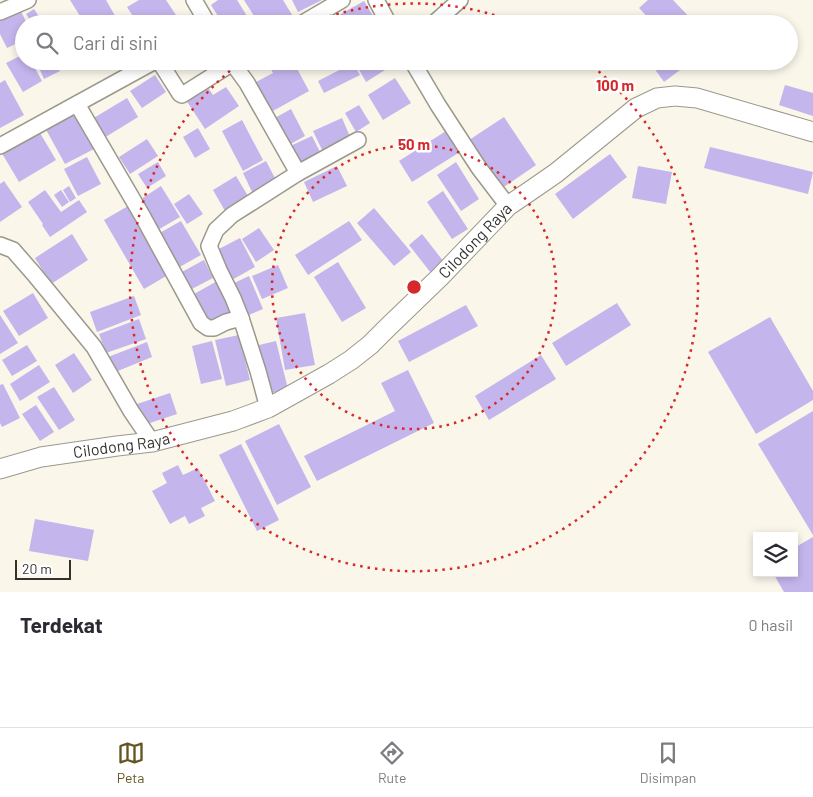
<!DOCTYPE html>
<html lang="id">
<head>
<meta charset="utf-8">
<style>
	:root { --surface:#fff; --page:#f7f7f7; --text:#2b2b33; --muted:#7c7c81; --line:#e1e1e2; --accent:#645421 }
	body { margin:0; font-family:Barlow,sans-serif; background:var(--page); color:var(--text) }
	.controls { position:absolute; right:15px; bottom:15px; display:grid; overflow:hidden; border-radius:0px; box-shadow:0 2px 8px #0003 }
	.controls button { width:45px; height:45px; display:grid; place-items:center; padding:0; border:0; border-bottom:1px solid var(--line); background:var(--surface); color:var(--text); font:25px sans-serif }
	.scale { position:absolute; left:15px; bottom:12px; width:56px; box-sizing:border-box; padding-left:5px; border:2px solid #33322d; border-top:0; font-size:14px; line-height:18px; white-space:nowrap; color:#33322d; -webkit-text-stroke:4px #fff; paint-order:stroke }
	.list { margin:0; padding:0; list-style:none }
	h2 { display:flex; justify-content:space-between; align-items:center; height:65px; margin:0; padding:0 20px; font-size:21px }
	h2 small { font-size:16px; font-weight:400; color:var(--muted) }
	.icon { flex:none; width:28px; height:28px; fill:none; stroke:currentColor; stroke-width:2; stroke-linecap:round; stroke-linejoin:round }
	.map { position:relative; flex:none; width:813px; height:592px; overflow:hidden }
	.search { position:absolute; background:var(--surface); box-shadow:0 2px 8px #0003; left:15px; right:15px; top:15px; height:55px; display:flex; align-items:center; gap:12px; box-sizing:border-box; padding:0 18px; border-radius:28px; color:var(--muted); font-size:19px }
	.sheet { height:135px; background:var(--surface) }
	nav { display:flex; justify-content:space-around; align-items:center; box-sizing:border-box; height:70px; border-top:1px solid var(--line); background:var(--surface); font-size:14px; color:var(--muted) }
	nav a { display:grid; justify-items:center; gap:2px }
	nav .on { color:var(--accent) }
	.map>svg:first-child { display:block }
	.building { fill:#c5b5ed }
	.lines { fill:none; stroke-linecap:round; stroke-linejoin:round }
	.minor-casing { stroke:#9b988c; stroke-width:18 }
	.tertiary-casing { stroke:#9b988c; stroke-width:21 }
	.minor { stroke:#fff; stroke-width:15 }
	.tertiary { stroke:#fff; stroke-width:19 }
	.ring { fill:none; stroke:#d62828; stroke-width:2.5; stroke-dasharray:2.5 5 }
	.labels { text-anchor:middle; stroke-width:5; stroke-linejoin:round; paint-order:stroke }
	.street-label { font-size:16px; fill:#33322d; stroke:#fff }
	.centre { fill:#d62828; stroke:#fff; stroke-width:2.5 }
	.ring-label { font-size:15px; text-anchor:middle; font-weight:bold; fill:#d62828; stroke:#fff; stroke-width:5; stroke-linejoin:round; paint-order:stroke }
</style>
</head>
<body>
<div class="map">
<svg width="813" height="592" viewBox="0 0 813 592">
	<rect width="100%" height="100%" fill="#faf6ea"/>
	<g class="building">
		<path d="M70,0h36l12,21 -5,3h-28z"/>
		<path d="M139,0h27l16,24h-44l-11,-17z"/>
		<path d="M218,0h19l15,24h-29l-12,-19z"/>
		<path d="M244,0h39l11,18 -9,6h-26z"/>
		<path d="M292,0h30l-24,12z"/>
		<path d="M648,0h25l23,24h-42l-15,-16z"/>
		<path d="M364,1l14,23h-41l-3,-6z"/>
		<path d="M20,9l7,15h-3v16l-17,8 -7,-14v-16z"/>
		<path d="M34,9l10,15h-11l-7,-10z"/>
		<path d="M24,54v7h7l11,20 -19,11 -17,-29z"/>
		<path d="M36,61h19l5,10 -16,8z"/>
		<path d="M112,61h19l-13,9z"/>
		<path d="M267,61h26l16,30 -38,21 -17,-29 19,-10z"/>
		<path d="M309,61h21l-17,9z"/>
		<path d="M354,61h26l5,9 -19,12z"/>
		<path d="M383,61h17l-12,8z"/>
		<path d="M649,61h30l5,6 -20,15z"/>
		<path d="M353,63l7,12 -36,18 -6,-12z"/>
		<path d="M155,75l11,17 -24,16 -12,-17z"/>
		<path d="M395,78l16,25 -28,17 -15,-25z"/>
		<path d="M5,80l19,35 -24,13v-45z"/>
		<path d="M785,85l28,8v23l-34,-11z"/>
		<path d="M207,86l6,9 13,-8 13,19 -34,23 -19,-29z"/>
		<path d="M127,98l11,19 -34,21 -12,-19z"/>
		<path d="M359,105l11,18 -14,9 -11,-19z"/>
		<path d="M74,109l22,39 -31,16 -21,-38z"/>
		<path d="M291,109l14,27 -18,10 -14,-27z"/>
		<path d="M504,117l32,48 -35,24 -32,-49z"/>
		<path d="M342,118l9,21 -28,13 -10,-21z"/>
		<path d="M242,120l21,40 -20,11 -21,-40z"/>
		<path d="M37,128l19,32 -37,22 -19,-32z"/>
		<path d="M198,128l12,21 -15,9 -12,-21z"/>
		<path d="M446,131l14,21 -48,30 -13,-21z"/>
		<path d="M312,136l10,20 -24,11 -10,-20z"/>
		<path d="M147,139l11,17 -28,18 -11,-17z"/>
		<path d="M710,147l103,25 -5,22 -104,-26z"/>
		<path d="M610,154l17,23 -54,42 -18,-25z"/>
		<path d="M87,157l14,27 -23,12 -14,-27z"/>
		<path d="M266,161l12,23 -24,12 -11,-23z"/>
		<path d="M158,162l8,14 -19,12 -9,-14z"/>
		<path d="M456,162l23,37 -18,12 -24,-36z"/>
		<path d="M337,166l10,20 -34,16 -9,-20z"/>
		<path d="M638,166l34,6 -6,32 -34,-6z"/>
		<path d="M236,176l15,25 -23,15 -15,-26z"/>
		<path d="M4,181l18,26 -22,15v-38z"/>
		<path d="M69,186l7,12 -6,4 -7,-12z"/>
		<path d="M161,186l19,31 -24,14 -18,-30z"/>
		<path d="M45,190l16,22 18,-12 8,12 -37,25 -8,-12 1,-1 -15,-22z"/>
		<path d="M61,190l8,12 -7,5 -8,-12z"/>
		<path d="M443,191l25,38 -16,10 -25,-37z"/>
		<path d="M189,194l14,20 -16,10 -13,-20z"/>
		<path d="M128,206l40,69 -24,14 -40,-69z"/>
		<path d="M374,208l37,44 -17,14 -37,-43z"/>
		<path d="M181,221l20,34 -25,14 -20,-34z"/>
		<path d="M349,221l13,19 -54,35 -13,-20z"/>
		<path d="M259,228l15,22 -18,12 -14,-23z"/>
		<path d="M72,234l16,26 -37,24 -16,-26z"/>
		<path d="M422,234l22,28 -13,11 -22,-28z"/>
		<path d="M240,238l15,29 -25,14 -15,-30z"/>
		<path d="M204,260l9,18 -25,13 -10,-17z"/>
		<path d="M338,262l28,46 -24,14 -28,-45z"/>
		<path d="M278,265l10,23 -26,11 -10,-23z"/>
		<path d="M249,276l14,33 -17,7 -14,-32z"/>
		<path d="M219,280l16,31 -25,14 -16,-31z"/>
		<path d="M33,293l15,25 -29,18 -16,-25z"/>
		<path d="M134,296l7,19 -44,17 -7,-20z"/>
		<path d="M617,303l14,22 -65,41 -14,-23z"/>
		<path d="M466,305l12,21 -69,36 -11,-21z"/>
		<path d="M305,313l10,52 -30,5 -9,-52z"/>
		<path d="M0,315l18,28 -18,11z"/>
		<path d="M770,317l43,74v9l-57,34 -48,-82z"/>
		<path d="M139,319l7,20 -40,14 -7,-19z"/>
		<path d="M239,335l11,45 -24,6 -11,-46z"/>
		<path d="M212,341l10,38 -21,5 -9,-38z"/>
		<path d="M276,341l12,48 -21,5 -12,-48z"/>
		<path d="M147,342l5,15 -39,16 -5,-16z"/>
		<path d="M27,345l10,16 -25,15 -10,-16z"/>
		<path d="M74,353l18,27 -19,13 -18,-28z"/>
		<path d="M541,355l15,24 -67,41 -14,-24z"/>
		<path d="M39,365l11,17 -30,19 -10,-17z"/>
		<path d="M408,370l26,53 -117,58 -13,-25 91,-45 -14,-28z"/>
		<path d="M3,384l17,34 -18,9 -2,-4v-38z"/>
		<path d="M54,387l21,33 -16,10 -22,-33z"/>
		<path d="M170,393l7,21 -33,11 -7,-21z"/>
		<path d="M36,405l18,27 -14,9 -18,-27z"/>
		<path d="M813,411v124l-55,-91z"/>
		<path d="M279,424l32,63 -34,18 -32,-64z"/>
		<path d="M241,444l38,76 -22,11 -38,-76z"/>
		<path d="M178,465l5,10 15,-7 17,33 -14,7 4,8 -16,8 -4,-8 -15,8 -18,-33 15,-8 -5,-10z"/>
		<path d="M35,519l59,11 -6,31 -59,-10z"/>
		<path d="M813,537v55h-29l-11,-19h21v-25z"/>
	</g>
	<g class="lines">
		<defs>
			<g id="minor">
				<path d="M194,0l14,24"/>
				<path d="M376,0l13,24"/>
				<path d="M0,12l28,-12"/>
				<path d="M301,24l41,-24"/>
				<path d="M433,24l27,-24"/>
				<path d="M158,61l3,3 19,30 2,1 54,-34"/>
				<path d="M231,61l16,22 51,90 -66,42 -16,15 -7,16 10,24 14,28 8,20"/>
				<path d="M412,61l26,44 41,63 29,38"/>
				<path d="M77,104l66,113 58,106 7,5h6l12,-6 15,-4 17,53 10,37"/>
				<path d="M0,146l155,-85"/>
				<path d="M298,173l60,-33"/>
				<path d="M0,245l13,5 21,24 60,73 37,64 21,31"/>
			</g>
			<g id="tertiary">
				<path id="s1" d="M0,469l41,-12 76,-11 35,-4 81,-21 35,-13 61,-34 22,-14 19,-15 17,-17 53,-51 68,-71 22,-15 26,-18 80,-65 21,-10 18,-2 22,2 116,34"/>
			</g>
		</defs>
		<use href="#minor" class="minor-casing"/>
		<use href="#tertiary" class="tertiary-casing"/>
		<use href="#minor" class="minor"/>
		<use href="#tertiary" class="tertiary"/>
	</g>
	<g class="ring">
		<circle cx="414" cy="287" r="142"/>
		<path d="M308 24A284 284 0 0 1 520 24M587 62A284 284 0 1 1 241 62"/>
	</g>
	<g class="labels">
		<g class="street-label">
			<text dy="6" stroke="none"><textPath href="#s1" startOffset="544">Cilodong Raya</textPath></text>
			<text dy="6" stroke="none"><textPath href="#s1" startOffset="124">Cilodong Raya</textPath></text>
		</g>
	</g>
	<circle cx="414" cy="287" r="8" class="centre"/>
	<g class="ring-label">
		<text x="615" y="91">100 m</text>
		<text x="414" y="150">50 m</text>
	</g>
</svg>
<div class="controls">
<button><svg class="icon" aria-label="layers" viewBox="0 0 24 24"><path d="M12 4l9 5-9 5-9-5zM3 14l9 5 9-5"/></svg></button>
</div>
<div class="scale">20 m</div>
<div class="search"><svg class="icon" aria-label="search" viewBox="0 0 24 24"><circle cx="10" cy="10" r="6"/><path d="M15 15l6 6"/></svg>Cari di sini</div>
</div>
<section class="sheet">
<h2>Terdekat<small>0 hasil</small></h2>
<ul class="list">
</ul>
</section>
<nav>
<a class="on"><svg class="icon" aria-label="map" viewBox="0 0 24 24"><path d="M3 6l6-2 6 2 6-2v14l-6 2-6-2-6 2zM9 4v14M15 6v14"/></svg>Peta</a>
<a><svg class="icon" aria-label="directions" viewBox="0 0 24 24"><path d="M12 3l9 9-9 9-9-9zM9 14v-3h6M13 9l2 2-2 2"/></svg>Rute</a>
<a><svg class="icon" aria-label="saved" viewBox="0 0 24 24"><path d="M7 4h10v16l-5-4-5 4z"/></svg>Disimpan</a>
</nav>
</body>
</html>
